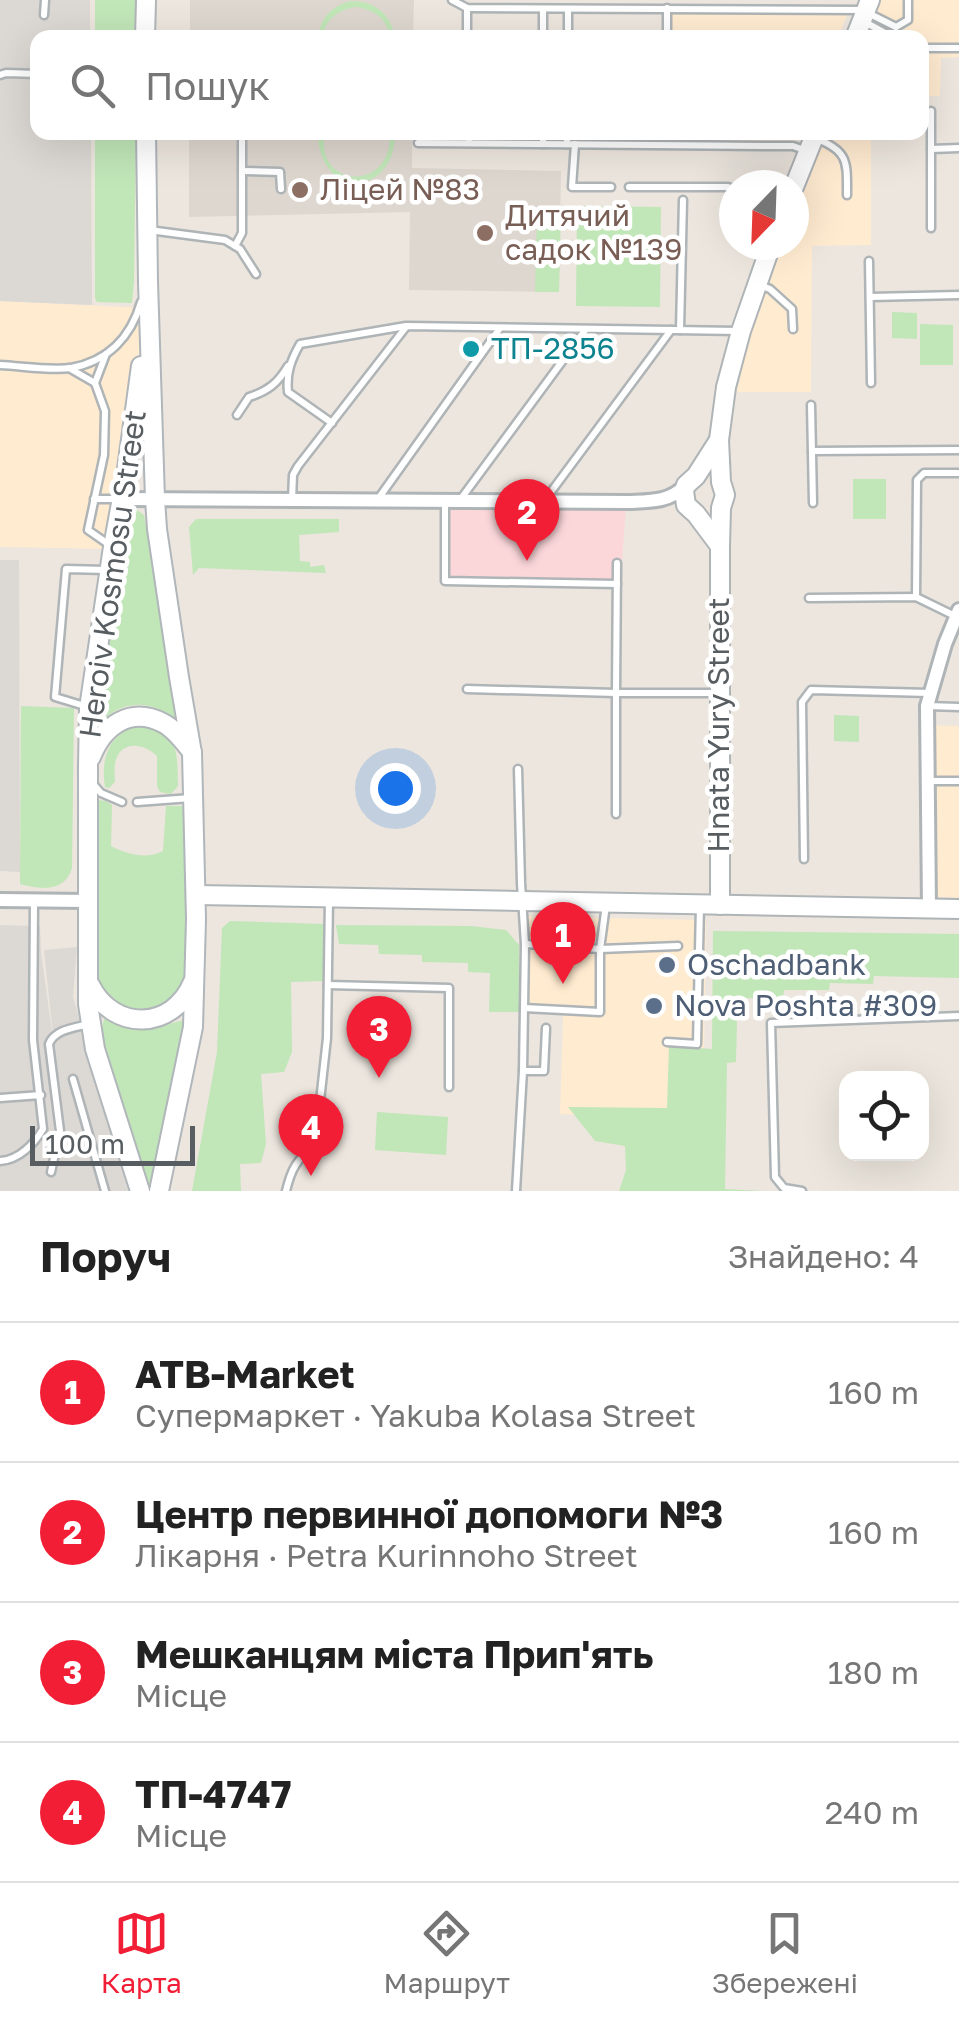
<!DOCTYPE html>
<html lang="uk">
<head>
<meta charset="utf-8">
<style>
	:root { --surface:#fff; --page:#f2f2f2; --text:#222; --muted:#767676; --line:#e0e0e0; --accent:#f11e35 }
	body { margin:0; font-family:"Golos Text",sans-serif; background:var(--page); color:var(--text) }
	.controls { position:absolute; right:30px; bottom:30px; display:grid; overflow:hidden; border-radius:20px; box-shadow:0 10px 40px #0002 }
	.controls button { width:90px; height:90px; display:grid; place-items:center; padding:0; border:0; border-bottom:2px solid var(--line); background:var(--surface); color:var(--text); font:50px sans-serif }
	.compass { position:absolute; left:719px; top:170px; width:90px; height:90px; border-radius:50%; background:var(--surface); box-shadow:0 10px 40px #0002; rotate:203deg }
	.scale { position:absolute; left:30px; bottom:25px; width:165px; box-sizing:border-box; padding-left:10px; border:5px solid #575d60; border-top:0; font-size:28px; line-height:35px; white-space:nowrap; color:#575d60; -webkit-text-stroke:8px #fff; paint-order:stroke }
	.you { position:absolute; left:395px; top:788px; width:35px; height:35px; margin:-25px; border:8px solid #fff; border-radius:50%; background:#1a73e8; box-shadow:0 0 0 15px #1a73e833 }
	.badge { display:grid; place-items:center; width:65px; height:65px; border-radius:50%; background:var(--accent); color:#fff; font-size:32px; font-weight:700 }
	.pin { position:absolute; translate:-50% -82px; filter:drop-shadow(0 2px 5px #0008) }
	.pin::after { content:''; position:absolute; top:52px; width:35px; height:30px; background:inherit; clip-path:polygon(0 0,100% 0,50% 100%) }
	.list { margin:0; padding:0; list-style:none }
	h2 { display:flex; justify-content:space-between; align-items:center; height:130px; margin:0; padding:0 40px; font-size:42px }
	h2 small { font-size:32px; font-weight:400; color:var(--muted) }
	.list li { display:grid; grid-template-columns:65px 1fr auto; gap:30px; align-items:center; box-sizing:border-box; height:140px; padding:0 40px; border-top:2px solid var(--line) }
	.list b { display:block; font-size:38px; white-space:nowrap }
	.list p { margin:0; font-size:32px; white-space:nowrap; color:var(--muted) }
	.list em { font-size:32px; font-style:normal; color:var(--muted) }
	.icon { flex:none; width:55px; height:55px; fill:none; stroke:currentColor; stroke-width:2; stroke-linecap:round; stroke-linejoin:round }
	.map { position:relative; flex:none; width:959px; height:1191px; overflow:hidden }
	.search { position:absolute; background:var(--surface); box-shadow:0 10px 40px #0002; left:30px; right:30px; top:30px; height:110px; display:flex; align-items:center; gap:25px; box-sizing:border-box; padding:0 35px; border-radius:20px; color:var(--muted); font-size:38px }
	.sheet { height:690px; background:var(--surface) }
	nav { display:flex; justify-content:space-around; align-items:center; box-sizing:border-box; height:140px; border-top:2px solid var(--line); background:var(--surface); font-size:28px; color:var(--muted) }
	nav a { display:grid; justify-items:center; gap:5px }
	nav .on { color:var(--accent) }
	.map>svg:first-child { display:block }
	.commercial { fill:#ffebd0 }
	.industrial { fill:#dcd8d3 }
	.education { fill:#ded7cf }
	.medical { fill:#fcd7da }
	.green { fill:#c1e6b8; fill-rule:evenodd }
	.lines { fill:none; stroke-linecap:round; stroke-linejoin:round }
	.service-casing { stroke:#afb4b7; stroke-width:11 }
	.minor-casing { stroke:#afb4b7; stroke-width:18 }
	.tertiary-casing { stroke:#afb4b7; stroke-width:22 }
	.secondary-casing { stroke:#b0b6ba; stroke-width:22 }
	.service { stroke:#fff; stroke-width:6 }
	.minor { stroke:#fff; stroke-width:12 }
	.tertiary { stroke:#fff; stroke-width:18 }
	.secondary { stroke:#fff; stroke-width:18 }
	.education-dot { fill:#8d6e63; stroke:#fff; stroke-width:4 }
	.culture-dot { fill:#0f9aa8; stroke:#fff; stroke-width:4 }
	.service-dot { fill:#5c6f8a; stroke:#fff; stroke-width:4 }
	.labels { text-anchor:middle; stroke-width:9; stroke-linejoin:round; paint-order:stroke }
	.education-label { font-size:30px; fill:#785e54; stroke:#fff; text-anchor:start }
	.culture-label { font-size:30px; fill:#0d838f; stroke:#fff; text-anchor:start }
	.street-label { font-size:30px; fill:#575d60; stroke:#fff }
	.service-label { font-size:30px; fill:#4e5e75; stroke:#fff; text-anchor:start }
</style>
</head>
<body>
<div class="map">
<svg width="959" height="1191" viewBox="0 0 959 1191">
	<rect width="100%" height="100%" fill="#ece6de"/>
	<g class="commercial">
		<path d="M875,0h84v57l-18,1 -1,38h-18v-58h-61z"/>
		<path d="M663,6l187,2 -12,29 -175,1z"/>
		<path d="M663,133v-1l137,1 -4,9 -133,-1z"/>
		<path d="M824,133h47v112l-59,1 -1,146h-74l8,-46 34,-101h15v-37z"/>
		<path d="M0,301l146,7 -36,241 -110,-2z"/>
		<path d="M920,725l39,1v172l-37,-2z"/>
		<path d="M520,916l186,4 -3,202 -143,-8 3,-99 -41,-4 1,-63z"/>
	</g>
	<g class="industrial">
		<path d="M0,0h90v37l-52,1v94l53,1 1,172 -92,-4z"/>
		<path d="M0,560h19l1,312 -20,-1z"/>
		<path d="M0,925l40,1 1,26 14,102 -11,-104 33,-3 -4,50 55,194h-128z"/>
	</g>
	<g class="education">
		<path d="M190,0h224l-1,37 -223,1z"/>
		<path d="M189,133h223v35l149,3 -2,121 -150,-2 1,-78 -221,5z"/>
	</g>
	<path class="medical" d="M447,507h179l-6,82 -172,-3z"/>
	<g class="green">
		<rect x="95" y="0" width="41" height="37"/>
		<path d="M350,1c25,0 40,12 45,36h-77c3,-20 13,-30 32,-36zM356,7c18,3 29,10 34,28h-67c4,-17 15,-25 33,-28z"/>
		<path d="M95,133h41l-2,148 -2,22 -35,-1 -2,-4z"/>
		<path d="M318,133h77c0,66 -77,66 -77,0zM324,140h65l1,1c-5,50 -69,45 -66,-1z"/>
		<path d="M577,206l84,1 -1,100 -84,-1z"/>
		<path d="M535,208l6,5 20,-1 -2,80h-24l2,-75 -5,-4z"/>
		<path d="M892,312l25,1v26l-25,-1z"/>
		<path d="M920,324l33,1v40h-33z"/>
		<rect x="853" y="479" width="33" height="40"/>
		<path d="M137,510l7,5 37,209c-31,-27 -61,-26 -88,6l34,-215 4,-4z"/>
		<path d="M196,519h143v13l-40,3 1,26 10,1v5l14,-2 2,8 -127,-5 -6,7 -4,-48z"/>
		<path d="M21,706l53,2 -2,160c-7,24 -31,22 -52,16z"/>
		<path d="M834,715l25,1v26l-25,-1z"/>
		<path d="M141,725c39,5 36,29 37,61l-7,8 -11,-2 -3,-6v-30c-14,-14 -38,-16 -42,8 -1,6 0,12 0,18l-6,6 -4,-1c-5,-29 5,-56 36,-62z"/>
		<path d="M97,800l9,1 6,4 -1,41c16,8 35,14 52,5l3,-45h22l2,172 -8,16 -23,18 -28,1 -35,-25 -4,-184z"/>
		<path d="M230,921l94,3 -1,57 -32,1 1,70 -8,20 -23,2 5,70 -5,19 -21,1 1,27h-49l25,-139 5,-124z"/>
		<path d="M336,925l135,1 35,4 13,15v67h-30l1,-39 -22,-1v-9l-46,-1v-7l-43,-1 -1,-9 -39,-1z"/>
		<path d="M713,931l246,3v44l-85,-2 -1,8 -43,-1 -1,7h-45l-1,9 -38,-1 -1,21 -7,1 -1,42 -9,1 -2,126 39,2h-145l7,-21 -1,-24 -30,-5 -27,-34 99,1 2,-62 43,3z"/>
		<path d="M104,1019c14,1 25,10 40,10 14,1 27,-7 41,-9l-33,163h-6l-45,-152z"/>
		<path d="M377,1112l71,5 -2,38 -71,-5z"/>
	</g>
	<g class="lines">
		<defs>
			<g id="service">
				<path d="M452,0l15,8 397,2"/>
				<path d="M467,8v30"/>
				<path d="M866,12l30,15"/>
				<path d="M44,15l1,-15"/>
				<path d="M863,21l31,17"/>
				<path d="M896,27l12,-7v-20"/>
				<path d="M543,38v-29"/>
				<path d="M568,38v-29"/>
				<path d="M667,38v-30"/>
				<path d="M922,48h37"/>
				<path d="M0,75l6,-2 32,1"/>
				<path d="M469,132v11"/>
				<path d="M815,138c34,13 32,24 32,57"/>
				<path d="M418,143l346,3h29l14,5"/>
				<path d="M543,144v-12"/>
				<path d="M567,144v-12"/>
				<path d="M575,144l-3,43h39"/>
				<path d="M931,149l28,-1"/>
				<path d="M242,171l38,1 1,17"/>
				<path d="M629,187h99l6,2"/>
				<path d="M931,228v-117"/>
				<path d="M149,230l76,10 15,9 16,25"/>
				<path d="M235,246l7,-13v-101"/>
				<path d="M869,261l2,122"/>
				<path d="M757,284l13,5 22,20 1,20"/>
				<path d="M870,297l89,-2"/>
				<path d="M680,330l3,-130"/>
				<path d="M0,365c22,1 49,6 71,3 37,-7 60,-31 70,-66"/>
				<path d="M69,368l26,15 10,28 -1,44 -16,75 23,16"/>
				<path d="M95,383l11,-29"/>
				<path d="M811,405l2,98"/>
				<path d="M237,415l12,-18c19,-6 29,-14 39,-31"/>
				<path d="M332,423l-44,-31c-2,-19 3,-32 12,-48l106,-18 333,5"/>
				<path d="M812,451l147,-1"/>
				<path d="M94,499h27"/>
				<path d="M378,499l122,-171"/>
				<path d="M292,500l1,-25 5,-9 108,-139"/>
				<path d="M460,500l126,-171"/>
				<path d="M545,500l126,-170"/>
				<path d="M445,501v80l172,3"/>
				<path d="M916,597l1,-117 7,-7h35"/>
				<path d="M809,598l107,-1 39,19"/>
				<path d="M467,689l149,4 1,-130"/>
				<path d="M927,706l32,1"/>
				<path d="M88,707l-33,-10 11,-128 41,1"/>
				<path d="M927,781h32"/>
				<path d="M94,785l7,8 21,9"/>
				<path d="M137,802l54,-4"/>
				<path d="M616,814v-121h102"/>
				<path d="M804,859l-2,-157 9,-12 119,3"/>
				<path d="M525,944l75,5 78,-3"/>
				<path d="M328,985l121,3v99"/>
				<path d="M524,1008l76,4v-63l6,-44"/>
				<path d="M667,1042l30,2 3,-139"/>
				<path d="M523,1071h21l2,-43"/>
				<path d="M73,1079l32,112"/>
				<path d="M0,1098l41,-3"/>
				<path d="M0,1161c19,-1 34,-17 43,-32l-10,-89 1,-139"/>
				<path d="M51,1172l9,-41 -11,-87c6,-15 25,-16 40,-20"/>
				<path d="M286,1191c5,-21 11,-33 29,-45l12,-108 2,-140"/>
				<path d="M516,1191l7,-120 2,-127 -4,-61 -3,-114"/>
				<path d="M802,1191l-18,-3 -9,-11 -4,-154 188,-7"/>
			</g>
			<g id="minor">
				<path d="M122,499l507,3c22,-1 40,0 56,-16"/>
				<path d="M0,900l88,1"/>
				<path d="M929,908l-2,-202 18,-62 14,-34"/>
			</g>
			<g id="tertiary">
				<path d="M855,38l15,-38"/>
				<path d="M794,187l22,-55"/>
				<path d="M719,440l-23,36 -10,9 -2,6 2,14 10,9 24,32"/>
				<path d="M196,895l763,14"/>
				<path d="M720,905v-359l1,-38 4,-13 -4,-13 -2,-42 7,-53 15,-56 30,-86"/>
			</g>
			<g id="secondary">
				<path d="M145,38l1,-38"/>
				<path d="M146,132l2,150 7,217 2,30 22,148 13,76 4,166 -3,108 -34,164"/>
				<path d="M91,757c12,-31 39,-51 72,-34 12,6 21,19 29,29"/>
				<path d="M90,985c23,47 83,46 103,-3"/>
				<path d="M140,1191l-45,-142 -7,-45v-237l1,-59 24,-161 13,-71 15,-110"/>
			</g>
		</defs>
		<use href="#service" class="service-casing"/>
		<use href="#minor" class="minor-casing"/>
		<use href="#tertiary" class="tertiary-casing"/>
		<use href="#secondary" class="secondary-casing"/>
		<use href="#service" class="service"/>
		<use href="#minor" class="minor"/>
		<use href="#tertiary" class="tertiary"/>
		<use href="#secondary" class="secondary"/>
	</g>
	<g class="education-dot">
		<circle cx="300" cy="190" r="10"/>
		<circle cx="485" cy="233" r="10"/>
	</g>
	<circle class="culture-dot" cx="471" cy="349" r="10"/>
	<g class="service-dot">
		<circle cx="667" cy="965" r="10"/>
		<circle cx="654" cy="1006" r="10"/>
	</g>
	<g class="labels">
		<g class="education-label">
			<text x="320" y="200">Ліцей №83</text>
			<text x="505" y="226">Дитячий<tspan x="505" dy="34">садок №139</tspan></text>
		</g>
		<g class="culture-label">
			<text x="491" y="359">ТП-2856</text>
		</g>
		<g class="street-label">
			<text transform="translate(113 574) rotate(-82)" y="10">Heroiv Kosmosu Street</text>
			<text transform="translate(719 725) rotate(-90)" y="10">Hnata Yury Street</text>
		</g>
		<g class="service-label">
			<text x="687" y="975">Oschadbank</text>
			<text x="674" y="1016">Nova Poshta #309</text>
		</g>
	</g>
</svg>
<div class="controls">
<button><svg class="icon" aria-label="locate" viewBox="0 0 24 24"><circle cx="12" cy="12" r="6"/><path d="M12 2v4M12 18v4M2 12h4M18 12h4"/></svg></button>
</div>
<svg class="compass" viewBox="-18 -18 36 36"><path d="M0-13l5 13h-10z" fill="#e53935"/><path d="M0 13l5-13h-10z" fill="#767676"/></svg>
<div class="scale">100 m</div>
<div class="you"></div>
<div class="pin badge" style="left:563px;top:984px">1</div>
<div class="pin badge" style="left:527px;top:561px">2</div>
<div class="pin badge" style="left:379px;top:1078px">3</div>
<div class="pin badge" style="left:311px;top:1176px">4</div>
<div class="search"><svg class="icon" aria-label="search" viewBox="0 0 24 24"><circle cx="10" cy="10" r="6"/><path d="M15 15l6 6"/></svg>Пошук</div>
</div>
<section class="sheet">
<h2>Поруч<small>Знайдено: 4</small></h2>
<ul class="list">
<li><span class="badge">1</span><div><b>ATB-Market</b><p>Супермаркет · Yakuba Kolasa Street</p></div><em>160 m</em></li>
<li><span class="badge">2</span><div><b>Центр первинної допомоги №3</b><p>Лікарня · Petra Kurinnoho Street</p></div><em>160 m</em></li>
<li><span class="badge">3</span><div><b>Мешканцям міста Прип'ять</b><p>Місце</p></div><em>180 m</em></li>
<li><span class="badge">4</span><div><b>ТП-4747</b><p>Місце</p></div><em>240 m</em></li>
</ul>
</section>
<nav>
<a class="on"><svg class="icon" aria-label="map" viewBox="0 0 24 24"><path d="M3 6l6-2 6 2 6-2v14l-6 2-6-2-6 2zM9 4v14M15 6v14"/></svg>Карта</a>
<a><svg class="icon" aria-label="directions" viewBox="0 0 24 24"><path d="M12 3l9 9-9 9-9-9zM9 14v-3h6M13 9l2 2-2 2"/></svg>Маршрут</a>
<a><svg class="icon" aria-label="saved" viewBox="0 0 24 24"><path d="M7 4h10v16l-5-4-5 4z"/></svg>Збережені</a>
</nav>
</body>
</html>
